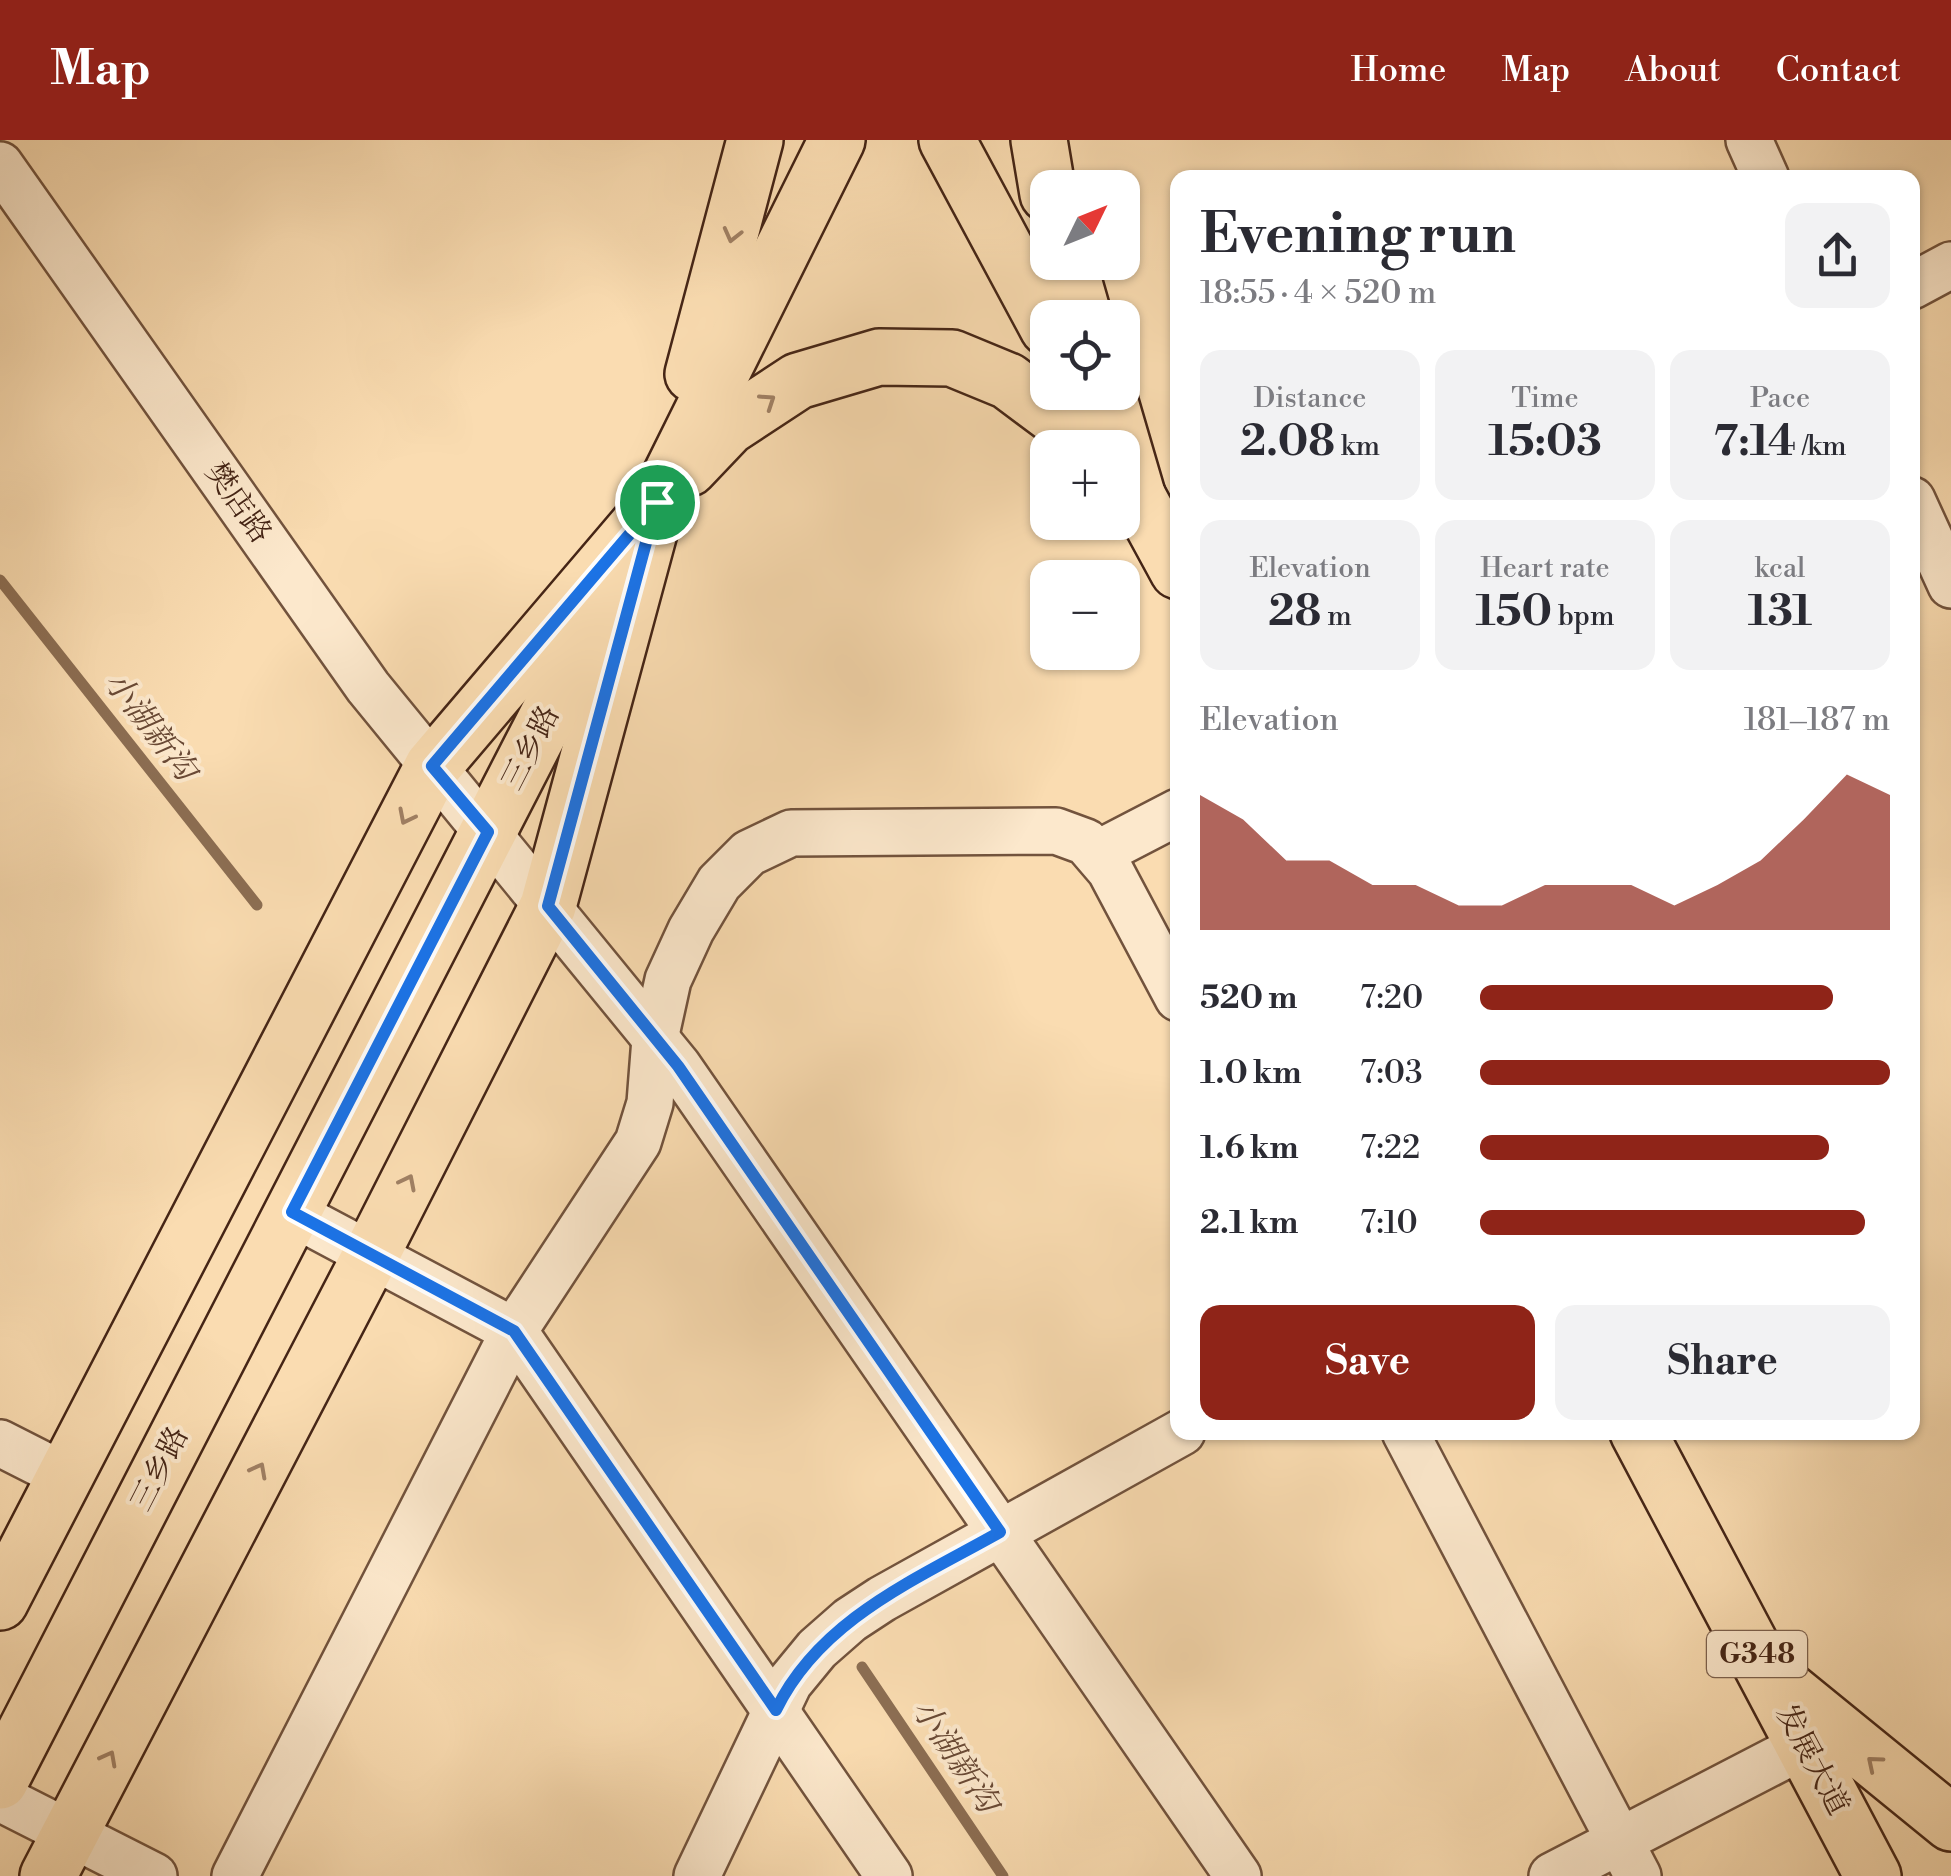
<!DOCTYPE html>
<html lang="en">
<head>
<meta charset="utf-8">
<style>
	body { margin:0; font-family:"Libre Bodoni","Noto Serif SC",serif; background:#f2f2f3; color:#2b2b33; height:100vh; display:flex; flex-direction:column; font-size:38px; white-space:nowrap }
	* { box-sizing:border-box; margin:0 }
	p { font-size:32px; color:#7c7c81 }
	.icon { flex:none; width:55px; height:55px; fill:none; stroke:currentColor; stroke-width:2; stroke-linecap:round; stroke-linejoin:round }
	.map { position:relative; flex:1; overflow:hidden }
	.sheet { position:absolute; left:1170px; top:30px; width:750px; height:1270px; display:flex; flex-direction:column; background:#fff; border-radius:20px; box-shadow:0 2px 8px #0004 }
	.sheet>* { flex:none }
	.needle { width:65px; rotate:47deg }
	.buttons { position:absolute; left:1030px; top:30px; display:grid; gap:20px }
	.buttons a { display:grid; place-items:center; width:110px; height:110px; border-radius:20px; background:#fff; box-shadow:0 2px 8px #0004; font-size:50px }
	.pin { position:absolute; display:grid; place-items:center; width:85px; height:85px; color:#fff; margin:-42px; border:5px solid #fff; border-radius:50%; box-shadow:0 2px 10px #0007 }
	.round { display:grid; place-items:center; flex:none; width:105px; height:105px; border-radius:20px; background:#f2f2f3 }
	.summary { display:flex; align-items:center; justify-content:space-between; height:170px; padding:0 30px }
	h1 { font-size:55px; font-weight:700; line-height:75px }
	.stats { display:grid; grid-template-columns:repeat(3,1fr); gap:15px; height:170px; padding:10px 30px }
	.stats div { display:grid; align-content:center; border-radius:20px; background:#f2f2f3; text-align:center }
	.stats b { font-size:42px; font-weight:700 }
	.stats small { font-size:28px; font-weight:400 }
	.stats p { font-size:28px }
	.chart { height:280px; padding:20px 30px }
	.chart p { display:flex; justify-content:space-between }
	.chart svg { width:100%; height:180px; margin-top:10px; fill:#8f2418; opacity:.7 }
	.primary-button { display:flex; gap:20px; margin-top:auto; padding:20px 30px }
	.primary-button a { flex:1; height:115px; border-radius:20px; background:#8f2418; color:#fff; font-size:40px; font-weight:700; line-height:115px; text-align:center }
	.primary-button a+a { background:#f2f2f3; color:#2b2b33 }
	ul { padding:0 30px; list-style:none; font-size:32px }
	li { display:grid; grid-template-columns:160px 120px 1fr; align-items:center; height:75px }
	li i { height:25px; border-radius:12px; background:#8f2418 }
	header { display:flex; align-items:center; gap:60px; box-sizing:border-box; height:140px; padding:0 50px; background:#8f2418; color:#fff }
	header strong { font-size:48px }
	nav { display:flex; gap:55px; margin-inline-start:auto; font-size:35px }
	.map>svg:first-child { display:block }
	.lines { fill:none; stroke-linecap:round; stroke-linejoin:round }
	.stream { stroke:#8c6e53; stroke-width:11 }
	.minor-casing { stroke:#72533d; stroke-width:50 }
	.major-casing { stroke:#452516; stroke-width:60 }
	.highway-casing { stroke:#452516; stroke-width:60 }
	.minor { stroke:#fce8cc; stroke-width:45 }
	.major { stroke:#fadcb1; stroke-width:55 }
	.highway { stroke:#fadcb1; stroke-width:55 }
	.oneway { stroke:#a08064 }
	.route-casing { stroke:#fff; stroke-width:20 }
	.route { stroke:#1a73e8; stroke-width:12 }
	.labels { text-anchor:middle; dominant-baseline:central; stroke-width:8; stroke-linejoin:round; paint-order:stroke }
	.shield { fill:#fce8cc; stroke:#7c604d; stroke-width:2.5 }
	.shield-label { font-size:28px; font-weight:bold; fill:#452516 }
	.street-label { font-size:30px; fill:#452516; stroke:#fce8cc }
	.water-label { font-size:32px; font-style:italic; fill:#694935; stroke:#fce8cc }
</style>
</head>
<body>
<header>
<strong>Map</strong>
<nav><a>Home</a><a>Map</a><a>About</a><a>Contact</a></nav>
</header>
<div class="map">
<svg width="1951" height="1736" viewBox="0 0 1951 1736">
	<rect width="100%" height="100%" fill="#fadcb1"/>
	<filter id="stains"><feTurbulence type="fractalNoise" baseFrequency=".002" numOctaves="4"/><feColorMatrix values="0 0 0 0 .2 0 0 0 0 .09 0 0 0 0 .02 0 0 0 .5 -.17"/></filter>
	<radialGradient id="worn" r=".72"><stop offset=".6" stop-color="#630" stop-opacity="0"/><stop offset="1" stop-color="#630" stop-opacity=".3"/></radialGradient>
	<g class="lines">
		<g class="stream">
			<polyline points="0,440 257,765"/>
			<polyline points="862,1527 1003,1736"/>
		</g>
		<defs>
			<g id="minor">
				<polyline points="1749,0 1766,38"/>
				<polyline points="0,25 368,547 678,926 1238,1736"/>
				<polyline points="1912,146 1951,125"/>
				<polyline points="1912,360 1951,445"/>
				<polyline points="1097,714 1178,672"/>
				<polyline points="292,1073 514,1191 889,1736"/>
				<polyline points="1405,1292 1638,1736"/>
				<polyline points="0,1303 65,1336"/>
				<polyline points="0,1658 154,1736"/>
				<polyline points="235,1736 514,1191 638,1002 650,963 655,899 668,840 691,790 719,743 749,713 791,693 1056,691 1086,702 1110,730 1178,858"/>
				<polyline points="697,1736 789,1543 817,1509 850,1480 882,1459 1182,1292"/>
				<polyline points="1552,1736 1805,1605"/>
			</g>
			<g id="major">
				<polyline points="693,234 755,0"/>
				<polyline points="689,328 728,287 798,241 879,217 952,218 1008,241 1075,291 1090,308"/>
				<polyline points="0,1462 433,626 657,363 548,766 371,1115 48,1736"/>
				<polyline points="1767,1533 1951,1683"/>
				<polyline points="0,1641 657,363 837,0"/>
			</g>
			<g id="highway">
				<polyline points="947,0 1048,188"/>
				<polyline points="1039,0 1048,54"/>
				<polyline points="1068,122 1084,178"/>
				<polyline points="1107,252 1138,358"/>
				<polyline points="1122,328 1178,431"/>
				<polyline points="1638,1292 1873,1736"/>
			</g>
		</defs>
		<use href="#minor" class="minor-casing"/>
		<use href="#major" class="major-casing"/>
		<use href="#highway" class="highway-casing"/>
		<use href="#minor" class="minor"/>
		<use href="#major" class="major"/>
		<use href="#highway" class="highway"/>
	</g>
	<defs><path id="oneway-chevron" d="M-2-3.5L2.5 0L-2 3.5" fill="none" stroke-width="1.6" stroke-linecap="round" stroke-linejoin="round" transform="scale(2.5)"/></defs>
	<g class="oneway">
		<use href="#oneway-chevron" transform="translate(732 95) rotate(104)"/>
		<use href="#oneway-chevron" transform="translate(768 261) rotate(-34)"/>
		<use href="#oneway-chevron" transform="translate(406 677) rotate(117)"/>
		<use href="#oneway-chevron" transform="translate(408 1042) rotate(-63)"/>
		<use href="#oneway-chevron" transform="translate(259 1330) rotate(-62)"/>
		<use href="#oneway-chevron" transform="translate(109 1618) rotate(-62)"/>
		<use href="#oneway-chevron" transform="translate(1874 1623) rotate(-140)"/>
	</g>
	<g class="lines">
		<defs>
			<path id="route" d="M657 362 548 766 678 926 1000 1392C917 1439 820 1479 776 1570L514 1191 292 1072 488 692 432 626Z"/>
		</defs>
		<use href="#route" class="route-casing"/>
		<use href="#route" class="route"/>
	</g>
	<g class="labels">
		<rect class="shield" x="1707" y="1491" width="100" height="46" rx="8"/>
		<g class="shield-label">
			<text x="1757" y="1514">G348</text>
		</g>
		<g class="street-label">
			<text transform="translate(238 363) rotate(55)">樊店路</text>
			<text transform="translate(531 608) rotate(-63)">三乡路</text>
			<text transform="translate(160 1329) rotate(-63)">三乡路</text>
			<text transform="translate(1812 1620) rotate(62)">发展大道</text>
		</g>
		<g class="water-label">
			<text transform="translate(150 586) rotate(52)">小湖新沟</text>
			<text transform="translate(955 1616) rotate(56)">小湖新沟</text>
		</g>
	</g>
	<rect width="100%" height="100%" filter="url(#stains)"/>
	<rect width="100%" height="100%" fill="url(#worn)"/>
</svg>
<div class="buttons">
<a><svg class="needle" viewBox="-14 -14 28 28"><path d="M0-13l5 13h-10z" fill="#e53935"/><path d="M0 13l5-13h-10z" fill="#7c7c81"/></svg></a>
<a><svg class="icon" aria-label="locate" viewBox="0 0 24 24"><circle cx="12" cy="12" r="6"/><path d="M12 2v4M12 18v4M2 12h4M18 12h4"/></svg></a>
<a>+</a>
<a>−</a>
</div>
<div class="pin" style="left:657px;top:362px;background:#1e9e55"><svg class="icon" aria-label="arrive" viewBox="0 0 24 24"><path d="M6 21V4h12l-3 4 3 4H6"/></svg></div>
<section class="sheet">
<div class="summary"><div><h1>Evening run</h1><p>18:55 · 4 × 520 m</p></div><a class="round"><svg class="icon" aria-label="share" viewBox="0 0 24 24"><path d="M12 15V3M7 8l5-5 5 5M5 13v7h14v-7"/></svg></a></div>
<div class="stats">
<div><p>Distance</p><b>2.08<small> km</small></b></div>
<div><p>Time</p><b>15:03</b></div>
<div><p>Pace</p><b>7:14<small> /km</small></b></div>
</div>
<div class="stats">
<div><p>Elevation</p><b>28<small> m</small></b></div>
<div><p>Heart rate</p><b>150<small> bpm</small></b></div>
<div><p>kcal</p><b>131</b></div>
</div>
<div class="chart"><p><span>Elevation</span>181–187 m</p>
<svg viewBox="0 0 160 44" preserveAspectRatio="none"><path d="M0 44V11L10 17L20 27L30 27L40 33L50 33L60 38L70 38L80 33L90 33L100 33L110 38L120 33L130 27L140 17L150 6L160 11V44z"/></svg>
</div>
<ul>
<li><b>520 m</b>7:20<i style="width:86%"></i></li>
<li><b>1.0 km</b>7:03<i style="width:100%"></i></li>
<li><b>1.6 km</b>7:22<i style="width:85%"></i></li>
<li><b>2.1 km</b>7:10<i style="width:94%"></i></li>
</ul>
<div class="primary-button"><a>Save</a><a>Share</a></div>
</section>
</div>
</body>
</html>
